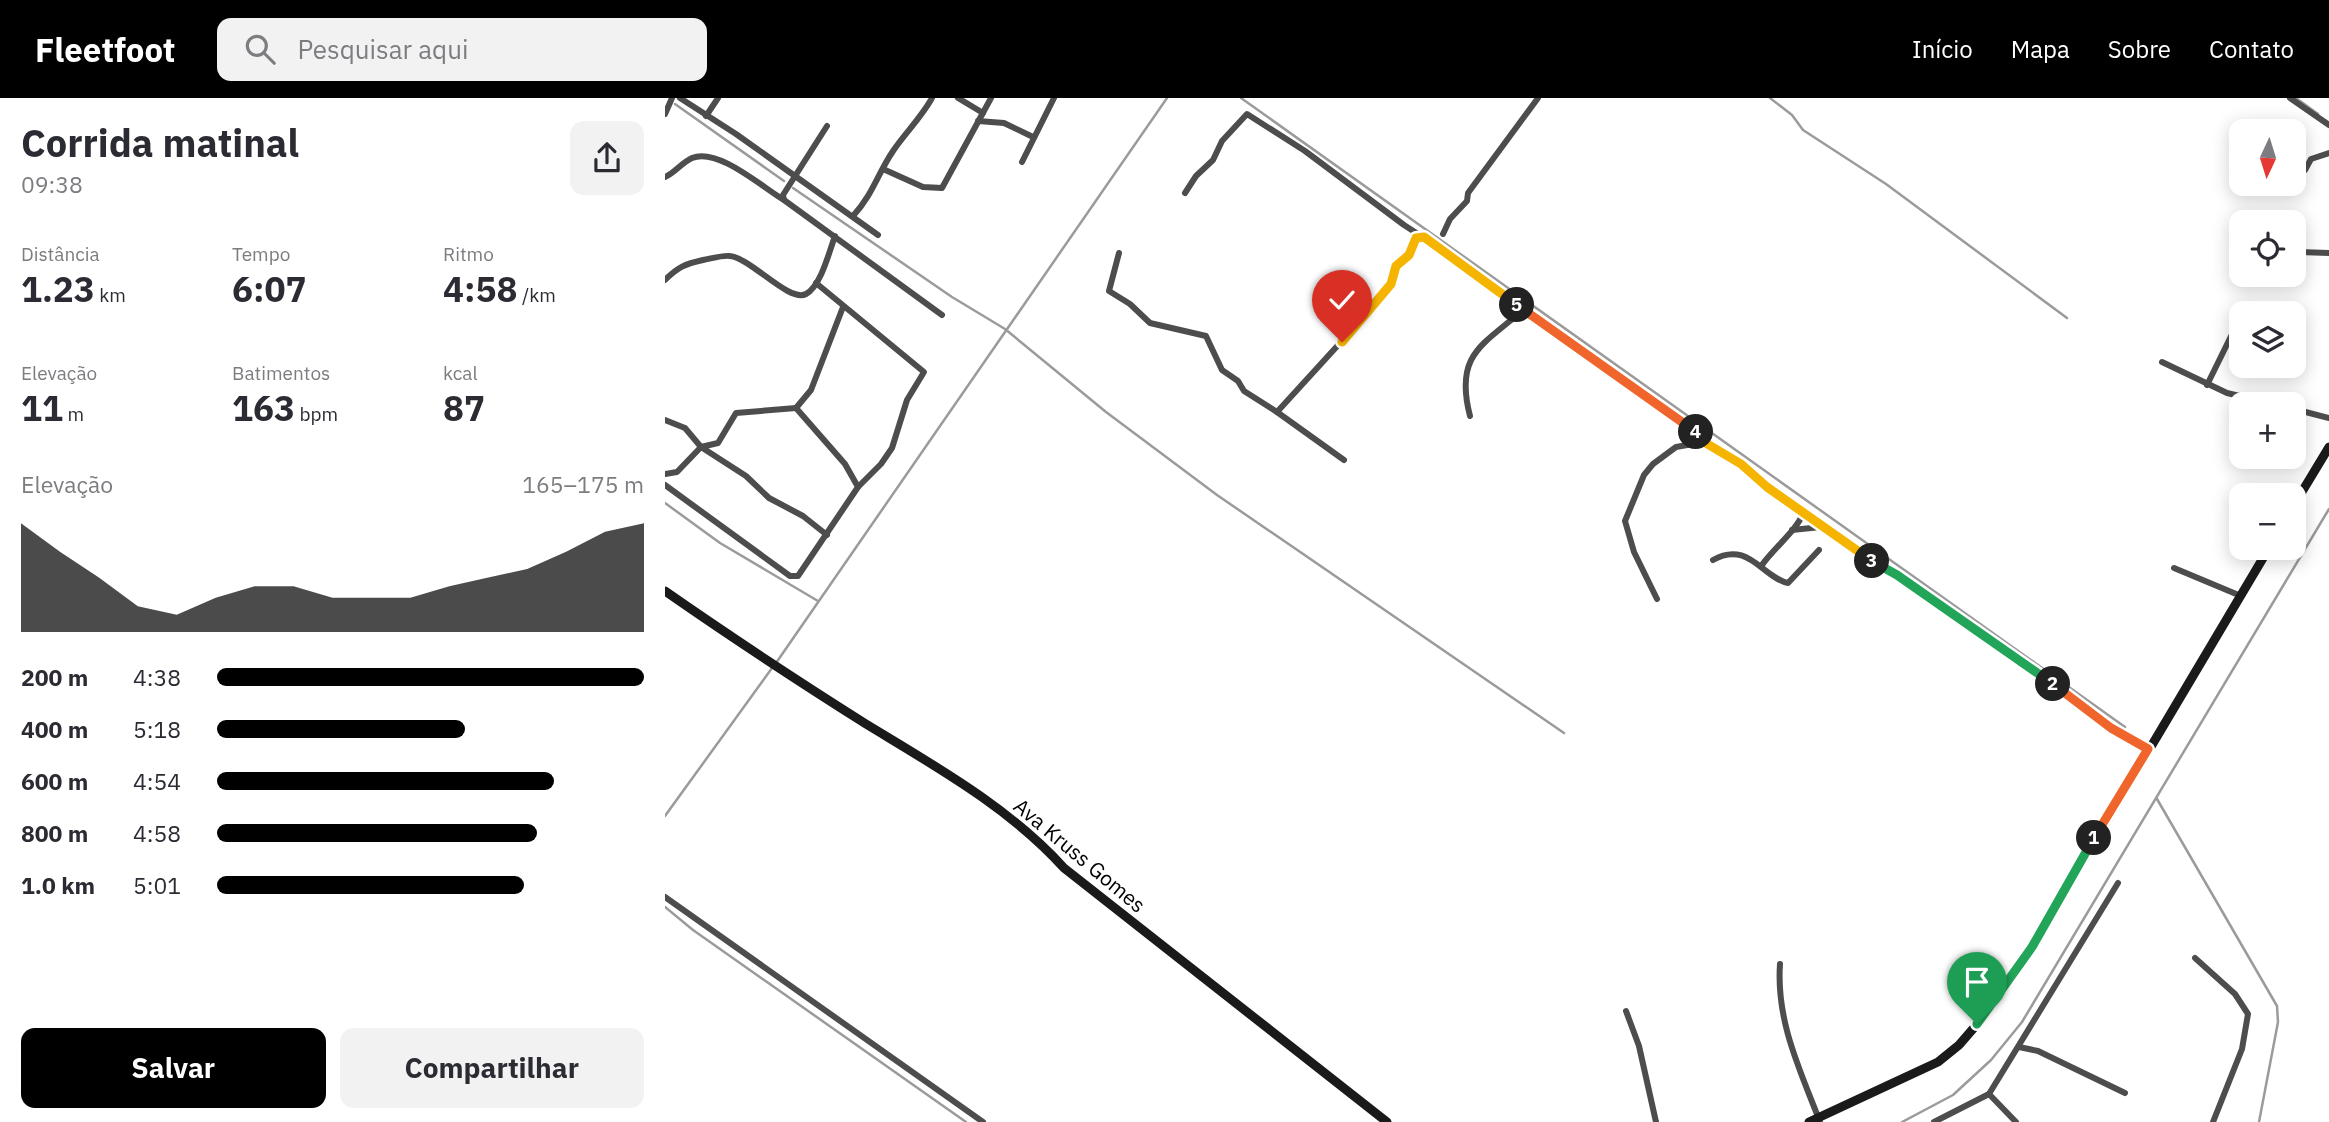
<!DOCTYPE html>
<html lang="pt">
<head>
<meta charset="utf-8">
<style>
	body { margin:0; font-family:"IBM Plex Sans",sans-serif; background:#f2f2f3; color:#2b2b33; height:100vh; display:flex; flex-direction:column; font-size:26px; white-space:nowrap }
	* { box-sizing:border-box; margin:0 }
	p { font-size:23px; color:#7c7c81 }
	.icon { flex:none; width:38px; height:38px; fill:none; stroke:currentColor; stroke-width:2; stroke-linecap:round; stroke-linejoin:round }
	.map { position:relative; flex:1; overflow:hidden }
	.drawer { display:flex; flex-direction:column; background:#fff; width:665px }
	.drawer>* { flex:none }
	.needle { width:46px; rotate:184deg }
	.tools { position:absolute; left:1564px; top:21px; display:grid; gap:14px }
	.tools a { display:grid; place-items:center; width:77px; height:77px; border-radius:14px; background:#fff; box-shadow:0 4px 18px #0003; font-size:35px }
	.pin { position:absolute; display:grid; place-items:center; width:60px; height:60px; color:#fff; margin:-72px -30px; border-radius:50% 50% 50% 0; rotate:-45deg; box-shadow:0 0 7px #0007 }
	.pin .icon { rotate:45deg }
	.km { position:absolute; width:35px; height:35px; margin:-18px; border-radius:50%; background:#222; color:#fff; font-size:19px; line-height:35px; text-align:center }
	.round { display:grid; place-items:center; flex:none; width:74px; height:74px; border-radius:14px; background:#f2f2f3 }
	.overview { display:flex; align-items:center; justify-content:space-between; height:119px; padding:0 21px }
	h1 { font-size:38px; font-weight:700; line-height:52px }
	.figures { display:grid; grid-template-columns:repeat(3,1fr); gap:10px; height:119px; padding:7px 21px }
	.figures div { display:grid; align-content:center }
	.figures b { font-size:35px; font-weight:700 }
	.figures small { font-size:19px; font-weight:400 }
	.figures p { font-size:19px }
	.chart { height:196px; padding:14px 21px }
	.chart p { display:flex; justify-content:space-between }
	.chart svg { width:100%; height:126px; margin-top:7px; fill:#000; opacity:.7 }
	.cta { display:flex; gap:14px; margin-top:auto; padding:14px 21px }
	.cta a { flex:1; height:80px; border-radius:14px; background:#000; color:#fff; font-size:28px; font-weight:700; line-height:80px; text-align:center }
	.cta a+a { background:#f2f2f3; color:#2b2b33 }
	ul { padding:0 21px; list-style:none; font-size:23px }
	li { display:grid; grid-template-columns:112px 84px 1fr; align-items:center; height:52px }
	li i { height:18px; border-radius:9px; background:#000 }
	header { display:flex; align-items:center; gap:42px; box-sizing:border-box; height:98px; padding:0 35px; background:#000; color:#fff }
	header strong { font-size:33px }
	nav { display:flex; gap:38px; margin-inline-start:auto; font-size:24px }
	.search { width:490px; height:63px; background:#f2f2f3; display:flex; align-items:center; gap:18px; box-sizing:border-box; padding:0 24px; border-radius:14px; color:#7c7c81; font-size:26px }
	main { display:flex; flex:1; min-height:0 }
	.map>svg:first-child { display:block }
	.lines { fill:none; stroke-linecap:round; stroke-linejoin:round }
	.stream { stroke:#9b9b9b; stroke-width:2.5 }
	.street { stroke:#4d4d4d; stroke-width:6 }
	.secondary { stroke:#1a1a1a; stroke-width:9 }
	.split-1-casing { stroke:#fff; stroke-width:14 }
	.split-2-casing { stroke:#fff; stroke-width:14 }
	.split-3-casing { stroke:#fff; stroke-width:14 }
	.split-4-casing { stroke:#fff; stroke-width:14 }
	.split-5-casing { stroke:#fff; stroke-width:14 }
	.split-6-casing { stroke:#fff; stroke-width:14 }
	.split-1 { stroke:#22a559; stroke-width:9 }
	.split-2 { stroke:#f0652b; stroke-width:9 }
	.split-3 { stroke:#22a559; stroke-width:9 }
	.split-4 { stroke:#f5b400; stroke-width:9 }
	.split-5 { stroke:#f0652b; stroke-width:9 }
	.split-6 { stroke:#f5b400; stroke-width:9 }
	.labels { text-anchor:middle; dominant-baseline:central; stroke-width:5; stroke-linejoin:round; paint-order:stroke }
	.street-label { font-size:21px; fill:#000; stroke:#fff }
</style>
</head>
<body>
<header>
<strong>Fleetfoot</strong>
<div class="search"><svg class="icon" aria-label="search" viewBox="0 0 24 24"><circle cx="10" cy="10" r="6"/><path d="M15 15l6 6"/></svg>Pesquisar aqui</div>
<nav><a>Início</a><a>Mapa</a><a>Sobre</a><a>Contato</a></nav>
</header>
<main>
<section class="drawer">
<div class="overview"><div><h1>Corrida matinal</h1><p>09:38</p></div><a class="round"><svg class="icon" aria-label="share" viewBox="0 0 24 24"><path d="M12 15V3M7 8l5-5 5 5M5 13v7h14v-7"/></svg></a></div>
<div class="figures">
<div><p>Distância</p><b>1.23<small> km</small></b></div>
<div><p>Tempo</p><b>6:07</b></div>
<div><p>Ritmo</p><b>4:58<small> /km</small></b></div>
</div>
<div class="figures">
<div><p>Elevação</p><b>11<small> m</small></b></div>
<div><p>Batimentos</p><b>163<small> bpm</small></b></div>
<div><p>kcal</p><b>87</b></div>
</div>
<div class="chart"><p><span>Elevação</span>165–175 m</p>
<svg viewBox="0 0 160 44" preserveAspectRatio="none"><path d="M0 44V6L10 16L20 25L30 35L40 38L50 32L60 28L70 28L80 32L90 32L100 32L110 28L120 25L130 22L140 16L150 9L160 6V44z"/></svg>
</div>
<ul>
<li><b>200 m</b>4:38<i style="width:100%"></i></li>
<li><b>400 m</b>5:18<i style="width:58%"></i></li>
<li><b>600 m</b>4:54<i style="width:79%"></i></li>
<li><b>800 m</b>4:58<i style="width:75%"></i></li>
<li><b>1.0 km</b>5:01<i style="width:72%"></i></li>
</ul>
<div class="cta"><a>Salvar</a><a>Compartilhar</a></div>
</section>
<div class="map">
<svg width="1664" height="1024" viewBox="0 0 1664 1024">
	<rect width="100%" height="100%" fill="#fff"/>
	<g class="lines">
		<g class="stream">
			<polyline points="576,0 1460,629"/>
			<polyline points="1105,0 1127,17 1138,32 1221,86 1402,220"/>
			<polyline points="1631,0 1653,16"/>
			<polyline points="10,6 119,83"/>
			<polyline points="128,90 287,199 340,231 441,314 552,397 899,635"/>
			<polyline points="0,405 55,445 153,503"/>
			<polyline points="111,565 502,0"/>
			<polyline points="1492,701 1612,908 1613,924 1594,1024"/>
			<polyline points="0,718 107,570"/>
			<polyline points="0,809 28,832 301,1024"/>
			<polyline points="1237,1024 1288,997 1326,962 1357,924 1664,411"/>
		</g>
		<g class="street">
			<polyline points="15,0 71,36 213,137"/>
			<polyline points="293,0 318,15"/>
			<polyline points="1625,0 1664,27"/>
			<polyline points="0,16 7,0"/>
			<polyline points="41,18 53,0"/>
			<polyline points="313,23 339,25 368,39"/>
			<polyline points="162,28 118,97 119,102 277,217"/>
			<polyline points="357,64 389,0"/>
			<polyline points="1629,70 1640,72 1646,61 1664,55"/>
			<polyline points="218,71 258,89 277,90 326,0"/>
			<path d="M0 79C10 75 16 65 27 60 53 49 98 90 119 102"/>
			<polyline points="520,95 531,78 548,62 557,43 582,16 640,53 739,127 807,171 863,216 1020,324 1039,344 1076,366 1102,389 1156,429 1232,477 1401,594 1446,630 1483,651"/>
			<path d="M188 118C208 96 212 77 228 53 240 35 256 20 267 0"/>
			<polyline points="778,136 785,121 802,103 803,95 873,0"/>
			<polyline points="1634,154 1664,155"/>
			<polyline points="454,155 444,193 465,206 485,225 541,238 557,272 573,283 579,293 612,314"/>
			<path d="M0 182C13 169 20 166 38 162 45 161 57 157 65 158 86 160 124 205 141 196 156 188 164 154 170 138"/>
			<polyline points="151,185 259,274 242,302 227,350 216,366 193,389"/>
			<polyline points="1497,264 1562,295 1608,306"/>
			<polyline points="1542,287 1575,220"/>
			<polyline points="1629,311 1664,320"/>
			<path d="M805 318C789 256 818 247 858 212"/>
			<polyline points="0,322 20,330 36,349 81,378 104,400 138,418 162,437"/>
			<polyline points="679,362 612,314 717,199 728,181 733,164 744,157 751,140 759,139"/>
			<polyline points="0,376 12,374 36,349 53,345 71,315 131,310"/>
			<polyline points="0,387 125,478 133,478 193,389 180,366 131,310 146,292 178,209"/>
			<polyline points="1127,432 1156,429"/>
			<path d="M1048 462C1083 442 1097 479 1123 485L1154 452"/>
			<path d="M1097 467C1108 451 1133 431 1138 415"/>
			<polyline points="1509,470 1576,498"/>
			<polyline points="992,501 969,454 960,423 979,377 988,366 1011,349 1039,344"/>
			<polyline points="0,799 318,1024"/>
			<polyline points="1530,860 1570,896 1583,916 1577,951 1548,1024"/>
			<path d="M1115 866C1111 923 1135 972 1155 1024"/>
			<polyline points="961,913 974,948 991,1024"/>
			<polyline points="1354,949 1373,953 1460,995"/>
			<polyline points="1324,996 1351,1024"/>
			<polyline points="1269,1024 1324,996 1453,785"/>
		</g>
		<g class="secondary">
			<polyline points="1629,407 1664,349"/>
			<path d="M0 493C66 539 133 583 201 626 270 668 345 710 399 770L722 1024"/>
			<polyline points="1144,1024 1273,964 1294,947 1320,917 1367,849 1604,450"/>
		</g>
	</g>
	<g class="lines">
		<defs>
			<polyline id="split-1" points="1312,926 1367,849 1429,740"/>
			<polyline id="split-2" points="1388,586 1446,630 1483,651 1429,740"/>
			<polyline id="split-3" points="1207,463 1232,477 1388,586"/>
			<polyline id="split-4" points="1031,334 1039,344 1076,366 1102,389 1207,463"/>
			<polyline id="split-5" points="852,207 1031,334"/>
			<polyline id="split-6" points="677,244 726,186 731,168 744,157 751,140 759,139 852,207"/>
		</defs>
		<use href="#split-1" class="split-1-casing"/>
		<use href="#split-2" class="split-2-casing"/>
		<use href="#split-3" class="split-3-casing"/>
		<use href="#split-4" class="split-4-casing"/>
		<use href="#split-5" class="split-5-casing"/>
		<use href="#split-6" class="split-6-casing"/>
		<use href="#split-1" class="split-1"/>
		<use href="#split-2" class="split-2"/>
		<use href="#split-3" class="split-3"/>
		<use href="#split-4" class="split-4"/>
		<use href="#split-5" class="split-5"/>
		<use href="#split-6" class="split-6"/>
	</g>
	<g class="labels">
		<g class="street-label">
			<text transform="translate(415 757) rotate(40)">Ava Kruss Gomes</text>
		</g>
	</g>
</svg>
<div class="tools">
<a><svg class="needle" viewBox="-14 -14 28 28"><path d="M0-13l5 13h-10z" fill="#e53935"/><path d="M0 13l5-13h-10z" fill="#7c7c81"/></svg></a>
<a><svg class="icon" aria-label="locate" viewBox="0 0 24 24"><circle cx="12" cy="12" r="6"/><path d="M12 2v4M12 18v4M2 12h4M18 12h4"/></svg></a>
<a><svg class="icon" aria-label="layers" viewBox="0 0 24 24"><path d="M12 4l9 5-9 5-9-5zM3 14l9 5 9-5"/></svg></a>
<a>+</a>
<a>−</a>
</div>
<div class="pin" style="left:1312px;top:926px;background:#1e9e55"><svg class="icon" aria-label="arrive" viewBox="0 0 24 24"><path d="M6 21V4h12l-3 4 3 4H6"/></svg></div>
<div class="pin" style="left:677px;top:244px;background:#d93025"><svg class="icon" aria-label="check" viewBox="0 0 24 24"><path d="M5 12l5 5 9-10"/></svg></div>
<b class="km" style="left:1429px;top:740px">1</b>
<b class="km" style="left:1388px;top:586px">2</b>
<b class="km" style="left:1207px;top:463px">3</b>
<b class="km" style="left:1031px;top:334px">4</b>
<b class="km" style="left:852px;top:207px">5</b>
</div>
</main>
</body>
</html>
